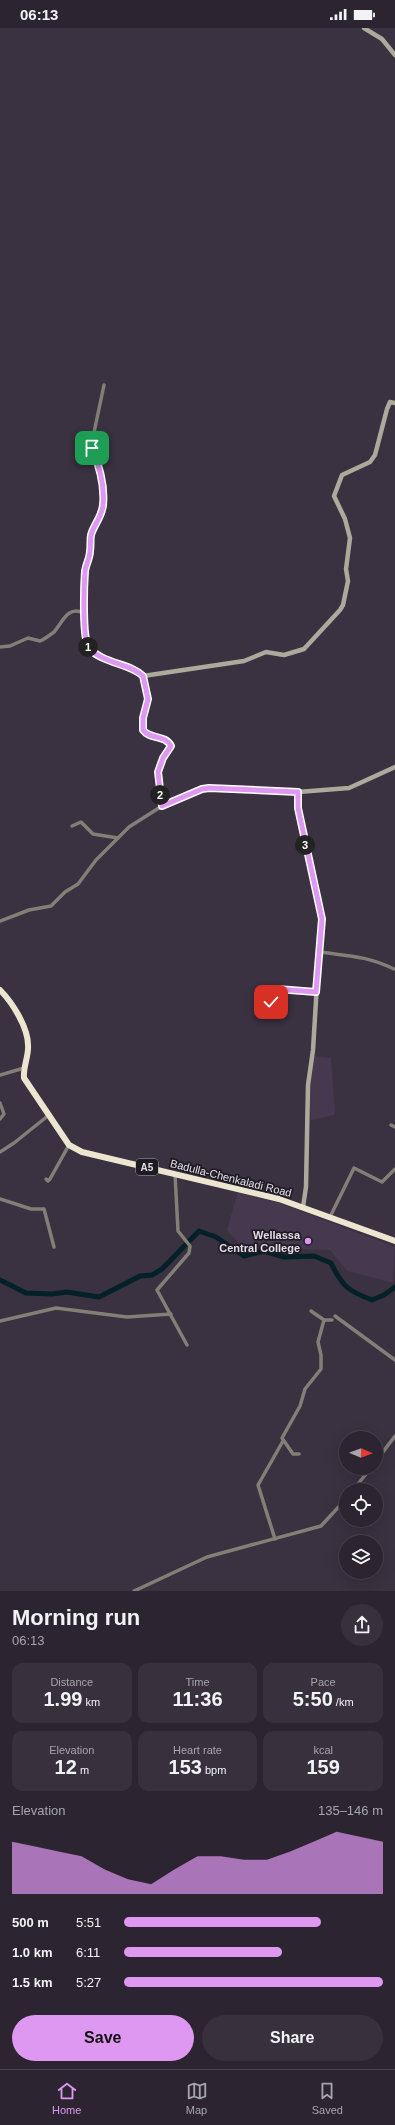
<!DOCTYPE html>
<html lang="en">
<head>
<meta charset="utf-8">
<style>
	body { margin:0; font-family:Helvetica,sans-serif; background:#38313d; color:#f1f3f6; height:100vh; display:flex; flex-direction:column; font-size:15px; white-space:nowrap }
	* { box-sizing:border-box; margin:0 }
	p { font-size:13px; color:#a6a5ab }
	.icon { flex:none; width:22px; height:22px; fill:none; stroke:currentColor; stroke-width:2; stroke-linecap:round; stroke-linejoin:round }
	.map { position:relative; height:1563px; overflow:hidden }
	.details { display:flex; flex-direction:column; background:#2c2531; flex:1 }
	.details>* { flex:none }
	.needle { width:26px; rotate:91deg }
	.controls { position:absolute; left:339px; top:1403px; display:grid; gap:8px }
	.controls a { display:grid; place-items:center; width:44px; height:44px; border-radius:50%; background:#2c2531; box-shadow:0 4px 16px #0002,0 0 0 1px #48424d; font-size:20px }
	.pin { position:absolute; display:grid; place-items:center; width:34px; height:34px; color:#fff; margin:-17px; border-radius:8px; box-shadow:0 2px 6px #0006 }
	.km { position:absolute; width:20px; height:20px; margin:-10px; border-radius:50%; background:#222; color:#fff; font-size:11px; line-height:20px; text-align:center }
	.round { display:grid; place-items:center; flex:none; width:42px; height:42px; border-radius:21px; background:#38313d }
	.head { display:flex; align-items:center; justify-content:space-between; height:68px; padding:0 12px }
	h1 { font-size:22px; font-weight:700; line-height:30px }
	.figures { display:grid; grid-template-columns:repeat(3,1fr); gap:6px; height:68px; padding:4px 12px }
	.figures div { display:grid; align-content:center; border-radius:10px; background:#38313d; text-align:center }
	.figures b { font-size:20px; font-weight:700 }
	.figures small { font-size:11px; font-weight:400 }
	.figures p { font-size:11px }
	.chart { height:112px; padding:8px 12px }
	.chart p { display:flex; justify-content:space-between }
	.chart svg { width:100%; height:72px; margin-top:4px; fill:#df98f1; opacity:.7 }
	.cta { display:flex; gap:8px; margin-top:auto; padding:8px 12px }
	.cta a { flex:1; height:46px; border-radius:24px; background:#df98f1; color:#111; font-size:16px; font-weight:700; line-height:46px; text-align:center }
	.cta a+a { background:#38313d; color:#f1f3f6 }
	ul { padding:0 12px; list-style:none; font-size:13px }
	li { display:grid; grid-template-columns:64px 48px 1fr; align-items:center; height:30px }
	li i { height:10px; border-radius:5px; background:#df98f1 }
	.status { display:flex; justify-content:space-between; align-items:center; height:28px; padding:0 20px; background:#2c2531; direction:ltr }
	.status svg { height:11px; fill:currentColor }
	.dock { display:flex; justify-content:space-around; align-items:center; height:56px; border-top:1px solid #48424d; background:#2c2531; font-size:11px; color:#a6a5ab }
	.dock a { display:grid; justify-items:center; gap:2px }
	.dock .on { color:#df98f1 }
	.map>svg:first-child { display:block }
	.built { fill:#46394f }
	.lines { fill:none; stroke-linecap:round; stroke-linejoin:round }
	.river { stroke:#042129; stroke-width:5 }
	.street { stroke:#827f76; stroke-width:3.5 }
	.secondary { stroke:#ada99b; stroke-width:4.5 }
	.highway { stroke:#ece6d0; stroke-width:6 }
	.route-casing { stroke:#fff; stroke-width:8 }
	.route { stroke:#df98f1; stroke-width:5 }
	.poi-dot { fill:#df98f1; stroke:#1f1b22; stroke-width:1.5 }
	.labels { text-anchor:middle; dominant-baseline:central; stroke-width:3.5; stroke-linejoin:round; paint-order:stroke }
	.shield { fill:#1f1b22; stroke:#a8a3ad; stroke-width:1 }
	.shield-label { font-size:10px; font-weight:bold; fill:#e3dde8 }
	.street-label { font-size:11px; fill:#e3dde8; stroke:#1f1b22 }
	.poi-label { font-size:11px; font-weight:bold; fill:#e3dde8; stroke:#1f1b22; text-anchor:end }
</style>
</head>
<body>
<div class="status"><b>06:13</b><svg viewBox="0 0 49 12"><path d="M0 12V9h3v3zM5 12V6h3v6zM10 12V3h3v9zM15 12V0h3v12zM26 1h20v11H26zM47 4h2v5h-2z"/></svg></div>
<div class="map">
<svg width="395" height="1563" viewBox="0 0 395 1563">
	<rect width="100%" height="100%" fill="#3a3141"/>
	<g class="built">
		<polygon points="314,1028 331,1030 335,1087 311,1092 309,1065"/>
		<polygon points="238,1163 279,1175 395,1219 393,1255 347,1243 330,1222 243,1220 227,1202"/>
	</g>
	<g class="lines">
		<path class="river" d="M0 1252 26 1265 52 1266 67 1264 99 1269 140 1248 152 1247 162 1241 199 1203 216 1209 244 1228 264 1223 284 1229 314 1228 331 1235C342 1258 348 1263 372 1272L384 1267 395 1259"/>
		<g class="street">
			<polyline points="82,585 85,542 90,525 91,507 103,479 103,456 92,414 104,357"/>
			<path d="M0 619 10 618 28 610 40 613C45 611 50 607 54 604 62 595 68 577 83 585 88 595 82 607 87 616 96 638 128 633 143 648L148 671 143 690V702C150 712 165 706 171 718L163 730 157 744 162 778"/>
			<polyline points="72,798 81,794 93,806 118,810"/>
			<polyline points="0,893 29,882 51,878 65,864 78,856 96,832 129,799 162,778 188,766 202,761 227,760 258,763 298,764"/>
			<path d="M320 924C349 928 367 928 394 941"/>
			<polyline points="265,985 277,961 316,964"/>
			<polyline points="0,1047 24,1040"/>
			<polyline points="0,1075 4,1086 0,1091"/>
			<polyline points="391,1097 395,1099"/>
			<polyline points="0,1124 14,1115 49,1087"/>
			<polyline points="175,1146 178,1203 190,1218 189,1225 157,1262 187,1317"/>
			<polyline points="46,1151 48,1153 50,1151 69,1117"/>
			<polyline points="0,1171 31,1181 44,1181 54,1219"/>
			<polyline points="330,1189 354,1140 382,1154 395,1141"/>
			<polyline points="311,1283 324,1292"/>
			<polyline points="335,1288 395,1332"/>
			<polyline points="0,1293 56,1280 127,1289 171,1286"/>
			<polyline points="299,1426 293,1426 282,1410 300,1378 305,1361 321,1341 321,1327 318,1314 324,1292 332,1292"/>
			<polyline points="376,1433 395,1408"/>
			<polyline points="353,1462 371,1440"/>
			<polyline points="275,1511 258,1457 283,1413"/>
			<polyline points="134,1563 207,1529 321,1498 346,1471"/>
		</g>
		<g class="secondary">
			<polyline points="364,0 382,11 395,27"/>
			<polyline points="143,648 244,633 266,624 284,627 304,621 340,582 343,577 348,553 346,541 350,510 345,491 334,468 342,447 370,434 375,427 387,381 390,374 395,375"/>
			<polyline points="303,1179 306,1159 308,1057 313,1022 321,891 298,780 298,764 349,760 395,739"/>
		</g>
		<path class="highway" d="M0 962C12 974 28 999 28 1017 29 1028 23 1038 24 1050L69 1117 82 1124 279 1171 395 1213"/>
	</g>
	<g class="lines">
		<defs>
			<path id="route" d="M92 420C99 437 105 458 103 477 102 489 94 496 91 507 90 512 91 518 90 523 90 530 86 536 85 543 84 557 82 611 89 620 103 636 130 635 143 648L148 671 143 690V702C150 712 165 706 171 718L163 730 158 744 162 778 202 761 209 760 298 764V780L322 891 316 964 277 961 271 974"/>
		</defs>
		<use href="#route" class="route-casing"/>
		<use href="#route" class="route"/>
	</g>
	<circle class="poi-dot" cx="308" cy="1213" r="4"/>
	<g class="labels">
		<rect class="shield" x="136" y="1131" width="22" height="16" rx="3"/>
		<g class="shield-label">
			<text x="147" y="1139">A5</text>
		</g>
		<g class="street-label">
			<text transform="translate(231 1150) rotate(14)">Badulla-Chenkaladi Road</text>
		</g>
		<g class="poi-label">
			<text x="300" y="1207">Wellassa<tspan x="300" dy="13">Central College</tspan></text>
		</g>
	</g>
</svg>
<div class="controls">
<a><svg class="needle" viewBox="-14 -14 28 28"><path d="M0-13l5 13h-10z" fill="#e53935"/><path d="M0 13l5-13h-10z" fill="#a6a5ab"/></svg></a>
<a><svg class="icon" aria-label="locate" viewBox="0 0 24 24"><circle cx="12" cy="12" r="6"/><path d="M12 2v4M12 18v4M2 12h4M18 12h4"/></svg></a>
<a><svg class="icon" aria-label="layers" viewBox="0 0 24 24"><path d="M12 4l9 5-9 5-9-5zM3 14l9 5 9-5"/></svg></a>
</div>
<div class="pin" style="left:92px;top:420px;background:#1e9e55"><svg class="icon" aria-label="arrive" viewBox="0 0 24 24"><path d="M6 21V4h12l-3 4 3 4H6"/></svg></div>
<div class="pin" style="left:271px;top:974px;background:#d93025"><svg class="icon" aria-label="check" viewBox="0 0 24 24"><path d="M5 12l5 5 9-10"/></svg></div>
<b class="km" style="left:88px;top:619px">1</b>
<b class="km" style="left:160px;top:767px">2</b>
<b class="km" style="left:305px;top:817px">3</b>
</div>
<section class="details">
<div class="head"><div><h1>Morning run</h1><p>06:13</p></div><a class="round"><svg class="icon" aria-label="share" viewBox="0 0 24 24"><path d="M12 15V3M7 8l5-5 5 5M5 13v7h14v-7"/></svg></a></div>
<div class="figures">
<div><p>Distance</p><b>1.99<small> km</small></b></div>
<div><p>Time</p><b>11:36</b></div>
<div><p>Pace</p><b>5:50<small> /km</small></b></div>
</div>
<div class="figures">
<div><p>Elevation</p><b>12<small> m</small></b></div>
<div><p>Heart rate</p><b>153<small> bpm</small></b></div>
<div><p>kcal</p><b>159</b></div>
</div>
<div class="chart"><p><span>Elevation</span>135–146 m</p>
<svg viewBox="0 0 160 44" preserveAspectRatio="none"><path d="M0 44V12L10 15L20 18L30 21L40 29L50 35L60 38L70 29L80 21L90 21L100 23L110 23L120 18L130 12L140 6L150 9L160 12V44z"/></svg>
</div>
<ul>
<li><b>500 m</b>5:51<i style="width:76%"></i></li>
<li><b>1.0 km</b>6:11<i style="width:61%"></i></li>
<li><b>1.5 km</b>5:27<i style="width:100%"></i></li>
</ul>
<div class="cta"><a>Save</a><a>Share</a></div>
</section>
<nav class="dock">
<a class="on"><svg class="icon" aria-label="home" viewBox="0 0 24 24"><path d="M3 11l9-7 9 7M6 9v11h12V9"/></svg>Home</a>
<a><svg class="icon" aria-label="map" viewBox="0 0 24 24"><path d="M3 6l6-2 6 2 6-2v14l-6 2-6-2-6 2zM9 4v14M15 6v14"/></svg>Map</a>
<a><svg class="icon" aria-label="saved" viewBox="0 0 24 24"><path d="M7 4h10v16l-5-4-5 4z"/></svg>Saved</a>
</nav>
</body>
</html>
